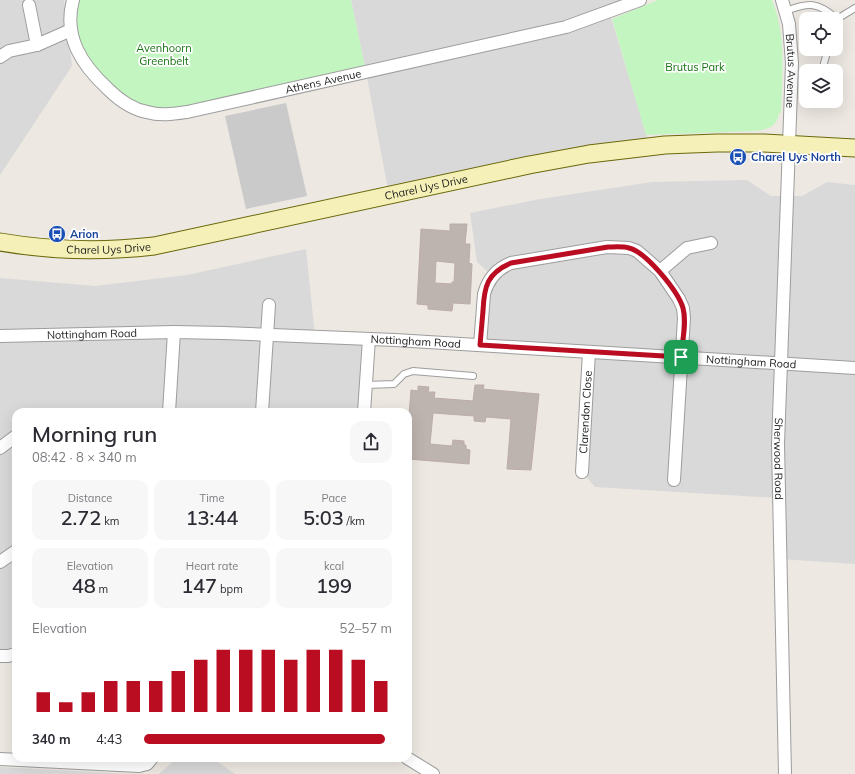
<!DOCTYPE html>
<html lang="en">
<head>
<meta charset="utf-8">
<style>
	body { margin:0; font-family:Mulish,sans-serif; background:#f7f7f7; color:#2b2b33; height:100vh; display:flex; flex-direction:column; font-size:15px; white-space:nowrap }
	* { box-sizing:border-box; margin:0 }
	p { font-size:13px; color:#7c7c81 }
	.icon { flex:none; width:22px; height:22px; fill:none; stroke:currentColor; stroke-width:2; stroke-linecap:round; stroke-linejoin:round }
	.map { position:relative; flex:1; overflow:hidden }
	.sheet { position:absolute; left:12px; top:408px; width:400px; height:354px; display:flex; flex-direction:column; background:#fff; border-radius:12px; box-shadow:0 4px 16px #0002 }
	.sheet>* { flex:none }
	.tools { position:absolute; left:799px; top:12px; display:grid; gap:8px }
	.tools a { display:grid; place-items:center; width:44px; height:44px; border-radius:8px; background:#fff; box-shadow:0 4px 16px #0002; font-size:20px }
	.pin { position:absolute; display:grid; place-items:center; width:34px; height:34px; color:#fff; margin:-17px; border-radius:8px; box-shadow:0 2px 6px #0006 }
	.round { display:grid; place-items:center; flex:none; width:42px; height:42px; border-radius:12px; background:#f7f7f7 }
	.headline { display:flex; align-items:center; justify-content:space-between; height:68px; padding:0 20px }
	h1 { font-size:22px; font-weight:600; line-height:30px }
	.figures { display:grid; grid-template-columns:repeat(3,1fr); gap:6px; height:68px; padding:4px 20px }
	.figures div { display:grid; align-content:center; border-radius:10px; background:#f7f7f7; text-align:center }
	.figures b { font-size:20px; font-weight:600 }
	.figures small { font-size:11px; font-weight:400 }
	.figures p { font-size:11px }
	.chart { height:112px; padding:8px 20px }
	.chart p { display:flex; justify-content:space-between }
	.chart svg { width:100%; height:72px; margin-top:4px; stroke:#bb0d22; stroke-width:6 }
	ul { padding:0 20px; list-style:none; font-size:13px }
	li { display:grid; grid-template-columns:64px 48px 1fr; align-items:center; height:30px }
	li i { height:10px; border-radius:5px; background:#bb0d22 }
	.map>svg:first-child { display:block }
	.residential { fill:#dad9d9 }
	.religious { fill:#cacaca }
	.park { fill:#c3f5c1 }
	.building { fill:#bdb3af; stroke:#bdada6; fill-rule:evenodd }
	.lines { fill:none; stroke-linecap:round; stroke-linejoin:round }
	.service-casing { stroke:#9d9d9d; stroke-width:8 }
	.minor-casing { stroke:#9d9d9d; stroke-width:14 }
	.secondary-casing { stroke:#6a690c; stroke-width:19 }
	.service { stroke:#fff; stroke-width:6 }
	.minor { stroke:#fff; stroke-width:12 }
	.secondary { stroke:#f5f0b8; stroke-width:17 }
	.route-casing { stroke:#fff; stroke-width:8 }
	.route { stroke:#bb0d22; stroke-width:5 }
	.labels { text-anchor:middle; dominant-baseline:central; stroke-width:3.5; stroke-linejoin:round; paint-order:stroke }
	.park-label { font-size:11px; fill:#167212; stroke:#fff }
	.street-label { font-size:11px; fill:#1c1c1c; stroke:#fff }
	.transit-label { font-size:11px; font-weight:bold; fill:#164399; stroke:#fff; text-anchor:start }
</style>
</head>
<body>
<div class="map">
<svg width="855" height="774" viewBox="0 0 855 774">
	<rect width="100%" height="100%" fill="#ede8e2"/>
	<g class="residential">
		<polygon points="0,0 64,0 72,66 0,175"/>
		<polygon points="351,0 638,0 609,11 650,146 389,195 366,72"/>
		<polygon points="747,180 771,196 802,196 827,182 855,185 855,564 779,559 778,498 595,487 582,472 589,351 480,345 491,275 477,262 470,213 540,199 652,182"/>
		<polygon points="306,249 315,336 369,338 364,412 16,412 16,653 0,655 0,278 95,286 187,275"/>
		<polygon points="177,758 209,758 215,760 235,774 159,774"/>
		<polygon points="0,767 129,774 0,774"/>
	</g>
	<polygon class="religious" points="286,103 307,196 246,209 225,116"/>
	<g class="park">
		<path d="M78 0H351L365 67 180 108C166 109 153 109 140 105 129 101 121 94 112 86 107 81 101 77 96 72 79 52 72 26 78 0Z"/>
		<path d="M658 0H772C787 36 782 75 781 113H779C777 128 766 130 754 131L646 135 612 19Z"/>
	</g>
	<g class="building">
		<path d="M450 224H467L465 244H470L469 263 472 264 470 304 453 303 452 311 428 309V305L417 304 421 229 450 231ZM436 261 455 263 454 282H452V284L435 283Z"/>
		<polygon points="475,385 484,385 483,389 539,394 531,470 507,469 511,419 486,417 485,422 474,421 474,416 433,413 430,444 452,446 453,440 464,441 464,445 466,445 466,449 470,450 469,464 408,459 408,426 411,390 418,391 418,386 429,387 428,392 435,392 434,398 473,401"/>
	</g>
	<g class="lines">
		<defs>
			<g id="service">
				<path d="M786 11C809 2 818 2 837 19"/>
				<polyline points="836,22 837,19 855,8"/>
				<polyline points="824,63 828,49"/>
				<polyline points="366,385 394,384 404,374 413,371 473,376"/>
			</g>
			<g id="minor">
				<path id="s1" d="M73 0C63 37 82 65 108 89 119 100 131 109 147 112 160 116 173 114 187 112L566 27 640 0"/>
				<path id="s2" d="M782 0 789 24 792 63 778 444 785 774"/>
				<polyline points="29,5 37,45"/>
				<polyline points="0,57 9,51 37,45 71,30"/>
				<polyline points="660,271 687,248 711,243"/>
				<path id="s3" d="M0 336 174 332 224 333 395 340 855 368"/>
				<path d="M480 345 484 294C488 279 496 269 511 263L607 247 629 248 637 251 660 271 679 299 683 308 684 318 674 480"/>
				<polyline points="169,412 174,332"/>
				<polyline points="262,412 269,305"/>
				<polyline points="364,412 369,339"/>
				<polyline points="0,448 16,436"/>
				<path id="s4" d="M582 472 589 352"/>
				<polyline points="0,562 16,551"/>
				<polyline points="0,656 8,656 16,654"/>
				<polyline points="407,758 433,774"/>
				<polyline points="0,759 139,766 147,764 152,758"/>
			</g>
			<g id="secondary">
				<path id="s5" d="M0 242C52 251 102 252 154 246L529 165 589 154 665 145 717 143H764L855 148"/>
			</g>
		</defs>
		<use href="#service" class="service-casing"/>
		<use href="#minor" class="minor-casing"/>
		<use href="#secondary" class="secondary-casing"/>
		<use href="#service" class="service"/>
		<use href="#minor" class="minor"/>
		<use href="#secondary" class="secondary"/>
	</g>
	<g class="lines">
		<defs>
			<path id="route" d="M608 247C614 247 622 246 629 248 646 252 678 291 683 308 687 323 682 342 681 357L480 345C481 334 482 322 483 311 484 287 487 273 511 263Z"/>
		</defs>
		<use href="#route" class="route-casing"/>
		<use href="#route" class="route"/>
	</g>
	<defs>
		<symbol id="bus-disc" viewBox="-11 -11 22 22"><circle r="9.5" fill="#1a4fb4" stroke="#fff"/><path d="M-5-6H5V4H4V6H2V4H-2V6H-4V4H-5ZM-3.5-4V0h7V-4ZM-3.5 1.2v1.5H-2V1.2ZM2 1.2v1.5H3.5V1.2Z" fill="#fff"/></symbol>
	</defs>
	<g fill-rule="evenodd">
		<use href="#bus-disc" x="728" y="147" width="20" height="20"/>
		<use href="#bus-disc" x="47" y="224" width="20" height="20"/>
	</g>
	<g class="labels">
		<g class="park-label">
			<text x="164" y="48">Avenhoorn<tspan x="164" dy="13">Greenbelt</tspan></text>
			<text x="695" y="67">Brutus Park</text>
		</g>
		<g class="street-label">
			<text stroke="none"><textPath href="#s2" startOffset="72">Brutus Avenue</textPath></text>
			<text stroke="none"><textPath href="#s1" startOffset="327">Athens Avenue</textPath></text>
			<text stroke="none"><textPath href="#s5" startOffset="433">Charel Uys Drive</textPath></text>
			<text stroke="none"><textPath href="#s5" startOffset="109">Charel Uys Drive</textPath></text>
			<text stroke="none"><textPath href="#s3" startOffset="92">Nottingham Road</textPath></text>
			<text stroke="none"><textPath href="#s3" startOffset="416">Nottingham Road</textPath></text>
			<text stroke="none"><textPath href="#s3" startOffset="752">Nottingham Road</textPath></text>
			<text stroke="none"><textPath href="#s4" startOffset="60">Clarendon Close</textPath></text>
			<text stroke="none"><textPath href="#s2" startOffset="460">Sherwood Road</textPath></text>
		</g>
		<g class="transit-label">
			<text x="751" y="157">Charel Uys North</text>
			<text x="70" y="234">Arion</text>
		</g>
	</g>
</svg>
<div class="tools">
<a><svg class="icon" aria-label="locate" viewBox="0 0 24 24"><circle cx="12" cy="12" r="6"/><path d="M12 2v4M12 18v4M2 12h4M18 12h4"/></svg></a>
<a><svg class="icon" aria-label="layers" viewBox="0 0 24 24"><path d="M12 4l9 5-9 5-9-5zM3 14l9 5 9-5"/></svg></a>
</div>
<div class="pin" style="left:681px;top:357px;background:#1e9e55"><svg class="icon" aria-label="arrive" viewBox="0 0 24 24"><path d="M6 21V4h12l-3 4 3 4H6"/></svg></div>
<section class="sheet">
<div class="headline"><div><h1>Morning run</h1><p>08:42 · 8 × 340 m</p></div><a class="round"><svg class="icon" aria-label="share" viewBox="0 0 24 24"><path d="M12 15V3M7 8l5-5 5 5M5 13v7h14v-7"/></svg></a></div>
<div class="figures">
<div><p>Distance</p><b>2.72<small> km</small></b></div>
<div><p>Time</p><b>13:44</b></div>
<div><p>Pace</p><b>5:03<small> /km</small></b></div>
</div>
<div class="figures">
<div><p>Elevation</p><b>48<small> m</small></b></div>
<div><p>Heart rate</p><b>147<small> bpm</small></b></div>
<div><p>kcal</p><b>199</b></div>
</div>
<div class="chart"><p><span>Elevation</span>52–57 m</p>
<svg viewBox="0 0 160 44" preserveAspectRatio="none"><path d="M5 44V32M15 44V38M25 44V32M35 44V25M45 44V25M55 44V25M65 44V19M75 44V12M85 44V6M95 44V6M105 44V6M115 44V12M125 44V6M135 44V6M145 44V12M155 44V25"/></svg>
</div>
<ul>
<li><b>340 m</b>4:43<i style="width:97%"></i></li>
</ul>
</section>
</div>
</body>
</html>
